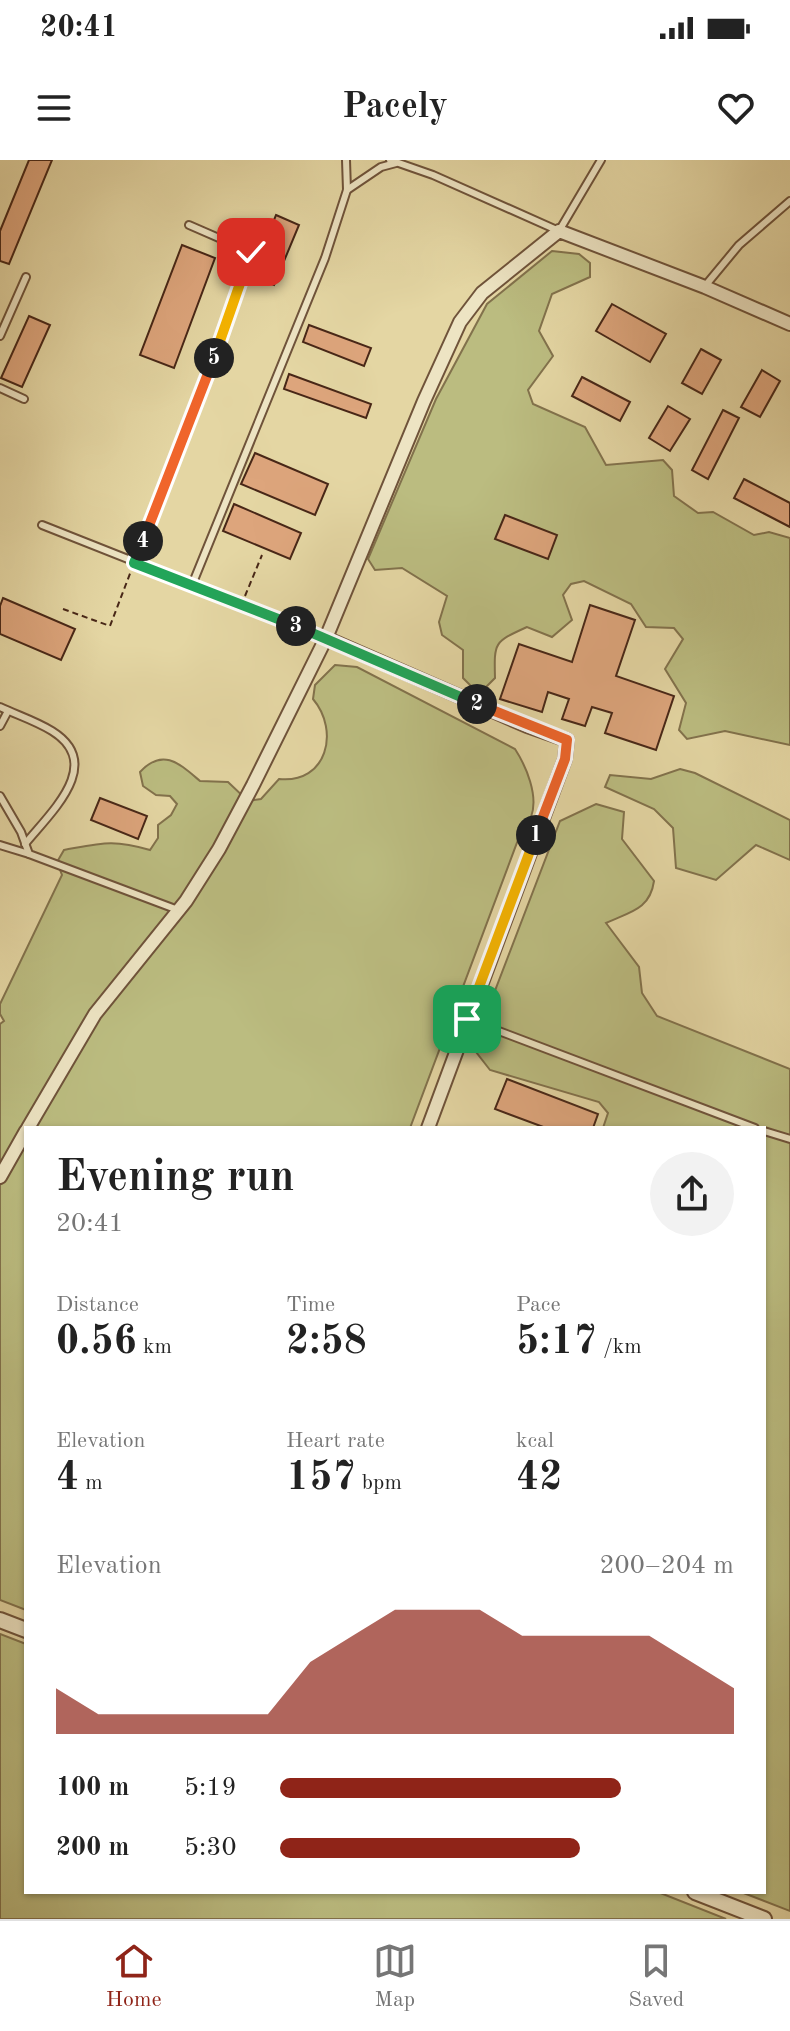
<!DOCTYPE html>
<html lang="en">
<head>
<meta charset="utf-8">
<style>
	body { margin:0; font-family:"Old Standard TT",serif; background:#f2f2f2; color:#222; height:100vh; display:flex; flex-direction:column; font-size:30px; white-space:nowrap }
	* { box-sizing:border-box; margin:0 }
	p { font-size:26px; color:#767676 }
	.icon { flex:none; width:44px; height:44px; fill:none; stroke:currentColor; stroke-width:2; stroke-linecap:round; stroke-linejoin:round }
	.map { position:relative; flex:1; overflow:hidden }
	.side { position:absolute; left:24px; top:966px; width:742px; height:768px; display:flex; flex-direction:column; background:#fff; border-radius:0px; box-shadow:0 2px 6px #0004 }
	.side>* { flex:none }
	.pin { position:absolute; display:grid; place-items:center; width:68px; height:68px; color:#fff; margin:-34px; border-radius:16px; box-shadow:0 4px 12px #0006 }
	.km { position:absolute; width:40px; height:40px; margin:-20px; border-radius:50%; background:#222; color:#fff; font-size:22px; line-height:40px; text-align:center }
	.round { display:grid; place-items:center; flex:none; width:84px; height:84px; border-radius:42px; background:#f2f2f2 }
	.head { display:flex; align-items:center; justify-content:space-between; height:136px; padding:0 32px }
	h1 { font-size:44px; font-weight:600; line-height:60px }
	.figures { display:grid; grid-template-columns:repeat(3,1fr); gap:12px; height:136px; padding:8px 32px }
	.figures div { display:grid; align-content:center }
	.figures b { font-size:40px; font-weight:600 }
	.figures small { font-size:22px; font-weight:400 }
	.figures p { font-size:22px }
	.chart { height:224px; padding:16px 32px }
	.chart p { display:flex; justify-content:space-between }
	.chart svg { width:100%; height:144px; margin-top:8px; fill:#8f2418; opacity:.7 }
	ul { padding:0 32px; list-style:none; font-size:26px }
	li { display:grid; grid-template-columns:128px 96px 1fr; align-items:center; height:60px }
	li i { height:20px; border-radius:10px; background:#8f2418 }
	.status { display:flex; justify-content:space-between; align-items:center; height:56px; padding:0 40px; background:#fff; direction:ltr }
	.status svg { height:22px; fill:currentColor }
	header { display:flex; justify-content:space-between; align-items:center; height:104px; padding:0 32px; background:#fff; font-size:36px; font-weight:600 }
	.tabs { display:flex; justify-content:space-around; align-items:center; height:112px; border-top:2px solid #e0e0e0; background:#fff; font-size:22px; color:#767676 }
	.tabs a { display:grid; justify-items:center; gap:4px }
	.tabs .selected { color:#8f2418 }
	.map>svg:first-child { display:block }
	.green { fill:#bbbc80; stroke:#82724c; stroke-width:2 }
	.building { fill:#dda57c; stroke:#482717; stroke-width:2 }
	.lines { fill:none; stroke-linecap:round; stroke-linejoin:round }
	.service-casing { stroke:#6f533a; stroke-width:10 }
	.minor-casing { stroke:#6f533a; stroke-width:16 }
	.tertiary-casing { stroke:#6f533a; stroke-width:18 }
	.path { stroke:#482717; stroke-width:2; stroke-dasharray:6 4; stroke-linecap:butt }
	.service { stroke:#ede4c3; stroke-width:6 }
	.minor { stroke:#ede4c3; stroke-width:12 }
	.tertiary { stroke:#ede4c3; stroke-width:14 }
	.split-1-casing { stroke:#fff; stroke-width:16 }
	.split-2-casing { stroke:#fff; stroke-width:16 }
	.split-3-casing { stroke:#fff; stroke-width:16 }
	.split-4-casing { stroke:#fff; stroke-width:16 }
	.split-5-casing { stroke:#fff; stroke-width:16 }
	.split-6-casing { stroke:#fff; stroke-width:16 }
	.split-1 { stroke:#f5b400; stroke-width:10 }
	.split-2 { stroke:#f0652b; stroke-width:10 }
	.split-3 { stroke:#22a559; stroke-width:10 }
	.split-4 { stroke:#22a559; stroke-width:10 }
	.split-5 { stroke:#f0652b; stroke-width:10 }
	.split-6 { stroke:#f5b400; stroke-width:10 }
</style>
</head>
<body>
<div class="status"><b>20:41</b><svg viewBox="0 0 49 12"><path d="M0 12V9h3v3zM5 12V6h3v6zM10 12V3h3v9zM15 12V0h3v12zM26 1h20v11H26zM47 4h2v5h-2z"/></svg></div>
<header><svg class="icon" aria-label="menu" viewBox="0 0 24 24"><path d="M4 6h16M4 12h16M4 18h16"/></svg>Pacely<svg class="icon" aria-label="heart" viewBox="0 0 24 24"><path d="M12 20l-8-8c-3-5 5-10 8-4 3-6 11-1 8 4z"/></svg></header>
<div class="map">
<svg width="790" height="1759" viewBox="0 0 790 1759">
	<rect width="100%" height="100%" fill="#e4d6a3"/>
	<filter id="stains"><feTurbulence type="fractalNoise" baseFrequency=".0025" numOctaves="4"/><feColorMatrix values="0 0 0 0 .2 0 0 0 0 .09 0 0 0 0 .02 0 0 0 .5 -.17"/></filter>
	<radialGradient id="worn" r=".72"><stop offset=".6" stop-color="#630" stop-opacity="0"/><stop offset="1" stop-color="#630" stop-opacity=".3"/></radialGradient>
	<g class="green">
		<path d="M552 91 579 94 590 103V117L552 134 539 171 553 196 528 230 533 244 585 267 606 305 663 300 672 310 674 336 698 353 713 352 754 375 769 372 790 378V585L725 571 687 579 679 570 686 543 665 509 683 479 674 468 646 467 631 444 584 421 571 424 563 435 572 460 552 477 527 467C494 482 494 482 495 518L486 527 473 528 463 518V490L442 475 439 462 447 436 402 408 375 410 368 399 436 239 487 144Z"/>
		<path d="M335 505 357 507 515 589C526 606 539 636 531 657 528 665 522 672 518 680L410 968H26V1450L0 1440V864L4 861 0 854V844L62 715 57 702 64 690C102 683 113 679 150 690L158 678V665L171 655 177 644 170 636 156 635 143 626 140 612C163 587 180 604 200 621L228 622 248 641 261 639 279 619C327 624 340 571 313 539L315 525Z"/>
		<polygon points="680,609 695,613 790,660 790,700 756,685 716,720 676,708 673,668 654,649 605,627 610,615 651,619"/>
		<path d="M596 644 624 652 622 679 654 721C650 750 629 752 606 763L639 807 642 833 657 856 790 909V1751L741 1732H764V968H603L608 953 599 942 490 910 473 888 560 661Z"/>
		<polygon points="0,1474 26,1484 26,1732 658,1732 726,1759 0,1759"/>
	</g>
	<g class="building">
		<polygon points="29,0 52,0 9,104 0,101 0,71"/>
		<polygon points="276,55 299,65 274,125 251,116"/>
		<polygon points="182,85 215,98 174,208 140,195"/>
		<polygon points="612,144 666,174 650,202 596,171"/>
		<polygon points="29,156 50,165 22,227 1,218"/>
		<polygon points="309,165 371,188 364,206 303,182"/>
		<polygon points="701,189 721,200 702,234 682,223"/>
		<polygon points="762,210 780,221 760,257 741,247"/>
		<polygon points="289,214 371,244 366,258 284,229"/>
		<polygon points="582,217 630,242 620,261 572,236"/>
		<polygon points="668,246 690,259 670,291 649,278"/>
		<polygon points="723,250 739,258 708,319 692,310"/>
		<polygon points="255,293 328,324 315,355 241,324"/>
		<polygon points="744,319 790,343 790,367 734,338"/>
		<polygon points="234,344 301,373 290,399 223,371"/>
		<polygon points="505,355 557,375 548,399 495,379"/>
		<polygon points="3,438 75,469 61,500 0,474 0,446"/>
		<polygon points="590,445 635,460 616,516 674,536 656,590 605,573 612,553 592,547 585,566 562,559 569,539 548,532 542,552 500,539 519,484 572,502"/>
		<polygon points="100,638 147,656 138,679 91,660"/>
		<polygon points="507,919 598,954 593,968 546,968 495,949"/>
	</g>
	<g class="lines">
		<defs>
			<g id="service">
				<polyline points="390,0 433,15 559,71 601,0"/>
				<polyline points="347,30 381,7 396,3"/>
				<polyline points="705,126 739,85 790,41"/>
				<polyline points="0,176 26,117"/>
				<polyline points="0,228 24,239"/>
				<polyline points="42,365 325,477"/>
				<polyline points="134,403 251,92 189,65"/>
				<polyline points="192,425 325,98 347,30 346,0"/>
				<path d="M0 547C17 555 36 561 52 571 105 604 51 652 25 684"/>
				<polyline points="0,566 8,551"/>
				<polyline points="0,636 21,672 29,694 178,750"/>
				<polyline points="0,685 29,694"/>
				<polyline points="467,859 755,968"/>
				<polyline points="764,971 790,979"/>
			</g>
			<g id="minor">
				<polyline points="326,478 527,566 567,580 565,599 428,968"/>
				<polyline points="28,968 95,854 186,741 219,689 253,625 326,478 424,241 460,162 482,133 559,71 705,127 790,164"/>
				<polyline points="0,1017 26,971"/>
			</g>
			<g id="tertiary">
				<polyline points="0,1460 26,1470"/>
				<polyline points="695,1732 764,1759"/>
			</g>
		</defs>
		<use href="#service" class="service-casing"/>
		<use href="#minor" class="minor-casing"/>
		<use href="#tertiary" class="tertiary-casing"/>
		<g class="path">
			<polyline points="245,436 262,395"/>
			<polyline points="63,449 110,466 131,411"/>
		</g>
		<use href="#service" class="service"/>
		<use href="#minor" class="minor"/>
		<use href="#tertiary" class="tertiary"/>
	</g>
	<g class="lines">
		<defs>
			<polyline id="split-1" points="467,859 536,675"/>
			<polyline id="split-2" points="477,544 567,580 565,599 536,675"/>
			<polyline id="split-3" points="296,466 477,544"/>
			<polyline id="split-4" points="143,381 134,403 296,466"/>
			<polyline id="split-5" points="143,381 214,198"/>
			<polyline id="split-6" points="214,198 251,92"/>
		</defs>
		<use href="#split-1" class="split-1-casing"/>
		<use href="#split-2" class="split-2-casing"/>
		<use href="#split-3" class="split-3-casing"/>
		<use href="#split-4" class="split-4-casing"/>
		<use href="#split-5" class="split-5-casing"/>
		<use href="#split-6" class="split-6-casing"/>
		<use href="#split-1" class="split-1"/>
		<use href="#split-2" class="split-2"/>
		<use href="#split-3" class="split-3"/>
		<use href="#split-4" class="split-4"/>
		<use href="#split-5" class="split-5"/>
		<use href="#split-6" class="split-6"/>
	</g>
	<rect width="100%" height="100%" filter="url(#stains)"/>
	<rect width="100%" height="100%" fill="url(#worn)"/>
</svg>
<div class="pin" style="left:467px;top:859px;background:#1e9e55"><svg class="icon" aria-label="arrive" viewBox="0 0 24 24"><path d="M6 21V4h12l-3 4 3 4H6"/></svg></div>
<div class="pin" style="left:251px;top:92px;background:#d93025"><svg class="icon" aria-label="check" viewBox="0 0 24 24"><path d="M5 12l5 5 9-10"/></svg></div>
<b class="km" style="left:536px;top:675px">1</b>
<b class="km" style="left:477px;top:544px">2</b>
<b class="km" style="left:296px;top:466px">3</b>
<b class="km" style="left:143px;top:381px">4</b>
<b class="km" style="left:214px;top:198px">5</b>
<section class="side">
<div class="head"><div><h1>Evening run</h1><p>20:41</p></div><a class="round"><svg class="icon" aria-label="share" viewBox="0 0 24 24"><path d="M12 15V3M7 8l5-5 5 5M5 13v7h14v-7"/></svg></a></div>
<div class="figures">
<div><p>Distance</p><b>0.56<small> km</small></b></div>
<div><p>Time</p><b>2:58</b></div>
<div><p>Pace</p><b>5:17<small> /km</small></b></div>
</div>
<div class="figures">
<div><p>Elevation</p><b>4<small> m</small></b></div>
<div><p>Heart rate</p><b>157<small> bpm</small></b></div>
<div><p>kcal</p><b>42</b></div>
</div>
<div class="chart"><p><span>Elevation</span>200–204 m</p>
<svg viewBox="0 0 160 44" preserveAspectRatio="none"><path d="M0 44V30L10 38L20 38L30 38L40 38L50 38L60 22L70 14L80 6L90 6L100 6L110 14L120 14L130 14L140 14L150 22L160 30V44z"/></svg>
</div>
<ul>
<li><b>100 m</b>5:19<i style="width:75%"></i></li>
<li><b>200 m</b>5:30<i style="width:66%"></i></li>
</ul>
</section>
</div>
<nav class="tabs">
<a class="selected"><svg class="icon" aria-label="home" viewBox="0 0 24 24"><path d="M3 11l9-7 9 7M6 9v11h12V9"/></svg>Home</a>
<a><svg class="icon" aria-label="map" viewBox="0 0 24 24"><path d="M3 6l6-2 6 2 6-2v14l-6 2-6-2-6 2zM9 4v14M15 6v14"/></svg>Map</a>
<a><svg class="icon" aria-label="saved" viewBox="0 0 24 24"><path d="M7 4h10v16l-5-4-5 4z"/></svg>Saved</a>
</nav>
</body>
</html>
